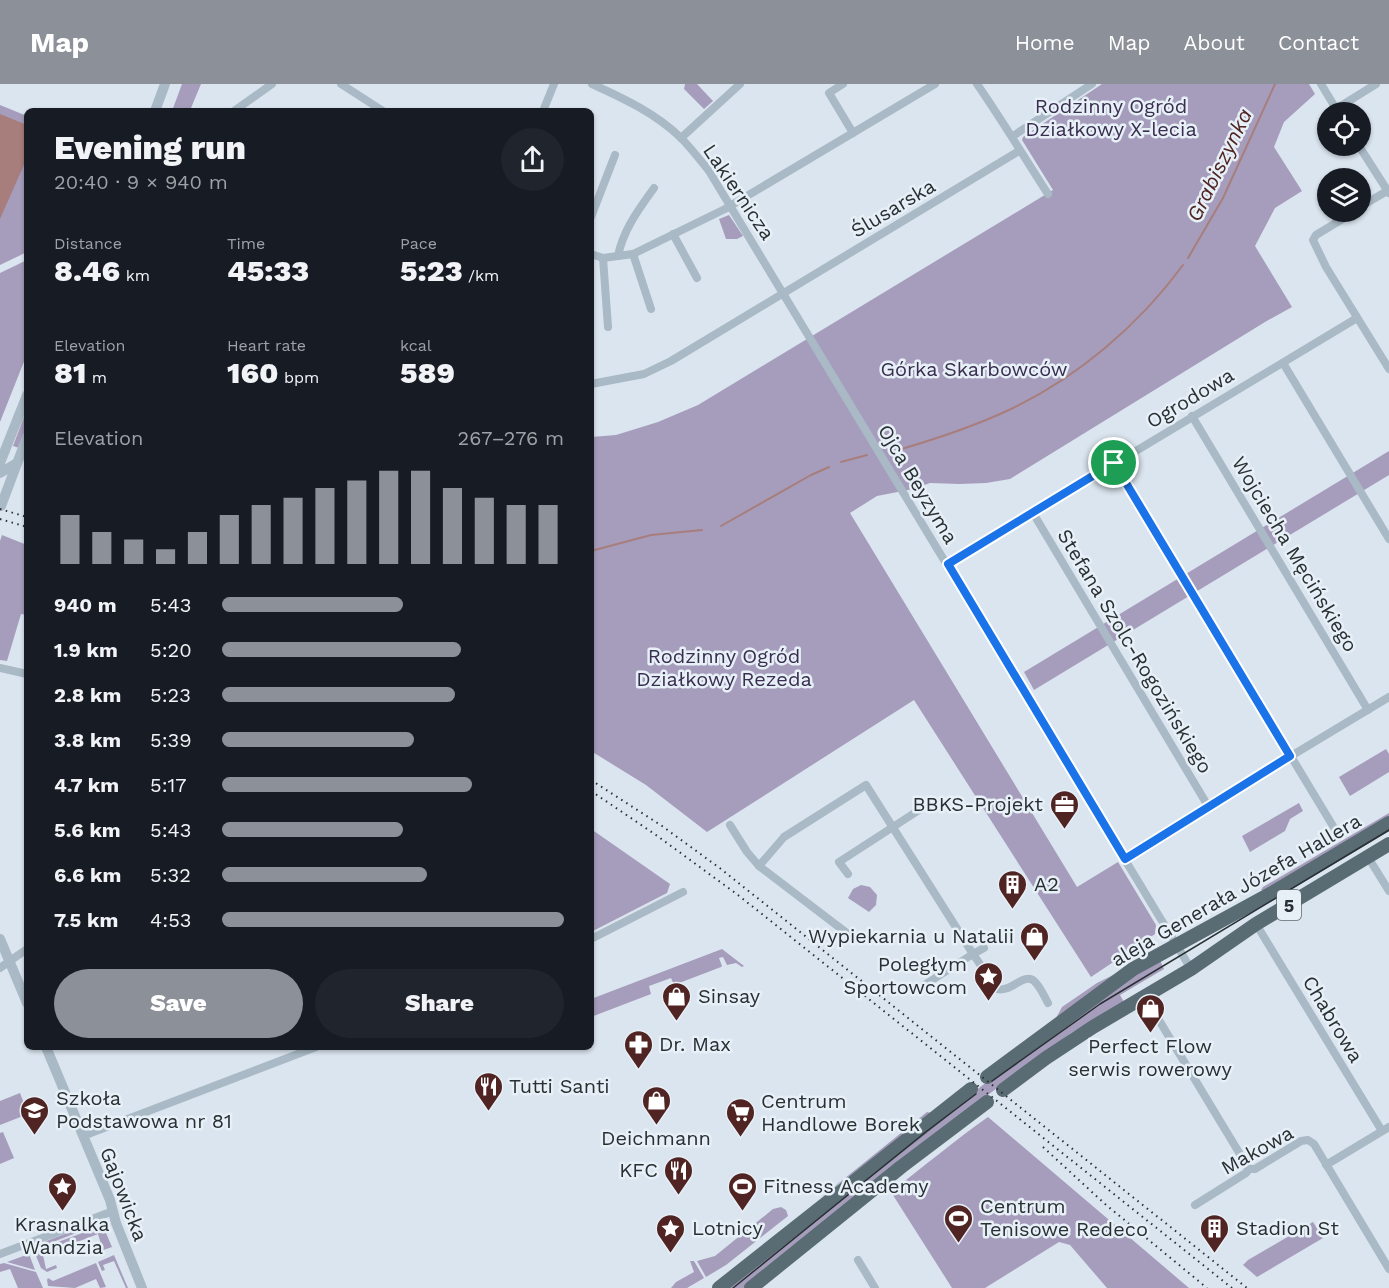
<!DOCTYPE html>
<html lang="en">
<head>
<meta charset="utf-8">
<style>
	body { margin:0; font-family:"Work Sans",sans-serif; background:#20242c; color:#f1f3f6; height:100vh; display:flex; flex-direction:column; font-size:22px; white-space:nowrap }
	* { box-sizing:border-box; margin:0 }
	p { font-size:20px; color:#9ea1a6 }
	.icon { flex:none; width:33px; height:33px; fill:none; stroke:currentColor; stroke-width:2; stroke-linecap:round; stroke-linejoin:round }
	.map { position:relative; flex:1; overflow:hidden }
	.panel { position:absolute; left:24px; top:24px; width:570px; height:942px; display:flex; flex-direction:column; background:#171b24; border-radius:9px; box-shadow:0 2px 4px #0004 }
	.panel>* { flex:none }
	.controls { position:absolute; left:1317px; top:18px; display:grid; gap:12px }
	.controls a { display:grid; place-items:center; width:54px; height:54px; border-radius:50%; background:#171b24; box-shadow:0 2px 4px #0004; font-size:30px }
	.pin { position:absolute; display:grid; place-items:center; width:51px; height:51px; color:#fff; margin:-26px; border:3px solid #fff; border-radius:50%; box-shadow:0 2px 6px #0007 }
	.round { display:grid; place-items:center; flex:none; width:63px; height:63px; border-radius:32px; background:#20242c }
	.summary { display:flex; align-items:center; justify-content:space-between; height:102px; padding:0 30px }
	h1 { font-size:33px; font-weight:800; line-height:45px }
	.figures { display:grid; grid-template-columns:repeat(3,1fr); gap:9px; height:102px; padding:6px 30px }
	.figures div { display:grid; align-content:center }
	.figures b { font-size:30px; font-weight:800 }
	.figures small { font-size:16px; font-weight:400 }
	.figures p { font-size:16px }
	.chart { height:168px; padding:12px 30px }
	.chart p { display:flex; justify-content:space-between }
	.chart svg { width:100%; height:108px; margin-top:6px; stroke:#8c9099; stroke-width:6 }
	.action { display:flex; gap:12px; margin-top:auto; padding:12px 30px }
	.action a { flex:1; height:69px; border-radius:36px; background:#8c9099; color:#fff; font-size:24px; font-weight:800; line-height:69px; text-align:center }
	.action a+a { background:#20242c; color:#f1f3f6 }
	ul { padding:0 30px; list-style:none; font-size:20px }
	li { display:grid; grid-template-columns:96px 72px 1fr; align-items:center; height:45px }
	li i { height:15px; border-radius:8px; background:#8c9099 }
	header { display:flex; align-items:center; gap:36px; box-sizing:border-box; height:84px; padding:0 30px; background:#8c9099; color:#fff }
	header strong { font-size:28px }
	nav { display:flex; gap:33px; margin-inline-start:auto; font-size:21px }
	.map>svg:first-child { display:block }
	.green { fill:#a69dbc }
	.water { fill:#a87e7d }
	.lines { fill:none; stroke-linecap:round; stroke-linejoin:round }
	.stream { stroke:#a87e7d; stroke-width:2 }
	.minor { stroke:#a9b9c5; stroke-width:8 }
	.tertiary { stroke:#a9b9c5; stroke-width:10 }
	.primary { stroke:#5a6c73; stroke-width:14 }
	.tram { stroke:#283033; stroke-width:1.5 }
	.rail { stroke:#283033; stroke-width:2; stroke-dasharray:1.5 4.5; stroke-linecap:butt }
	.route-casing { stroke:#fff; stroke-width:12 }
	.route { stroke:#1a73e8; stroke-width:8 }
	.labels { text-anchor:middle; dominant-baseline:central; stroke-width:5; stroke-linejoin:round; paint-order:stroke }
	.shield { fill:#e7eff7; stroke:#61696e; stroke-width:1.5 }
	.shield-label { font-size:18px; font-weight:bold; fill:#283033 }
	.park-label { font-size:20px; fill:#392e4f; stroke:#e7eff7 }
	.street-label { font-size:20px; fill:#283033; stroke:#e7eff7 }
	.poi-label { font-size:20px; fill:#283033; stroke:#e7eff7; text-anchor:start }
	.water-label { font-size:21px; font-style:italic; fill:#502422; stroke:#e7eff7 }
</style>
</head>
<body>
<header>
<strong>Map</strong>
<nav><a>Home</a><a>Map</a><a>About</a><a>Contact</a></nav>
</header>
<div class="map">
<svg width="1389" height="1204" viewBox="0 0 1389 1204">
	<rect width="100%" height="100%" fill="#dbe5ef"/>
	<g class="green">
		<polygon points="182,0 201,0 191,24 192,27 172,27"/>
		<polygon points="685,0 697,0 713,17 704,25 684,5"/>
		<polygon points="1102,0 1309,0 1315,10 1284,38 1274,63 1302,107 1275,124 1255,162 1292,223 1265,238 1010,395 986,399 960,400 930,399 913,405 877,412 850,429 1077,803 1118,778 1156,841 1155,850 1091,893 914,616 707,748 646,701 591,667 591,353 616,351 658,338 698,321 1053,106 1022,56 1023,53"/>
		<polygon points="0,21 27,32 27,168 0,181"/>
		<polygon points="729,131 743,152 737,155 726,155 719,135"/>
		<polygon points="27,176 27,270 0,338 0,189"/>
		<polygon points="27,325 27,341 19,364 13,362"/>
		<polygon points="1389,367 1389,391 1034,606 1024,588"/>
		<polygon points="2,451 27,461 27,531 21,530 7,577 0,576 0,457"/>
		<polygon points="1386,665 1389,670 1389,688 1350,712 1339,693"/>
		<polygon points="1299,719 1303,727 1290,735 1285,747 1250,768 1242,752"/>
		<polygon points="1389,729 1389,733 1265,806 1261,806 1263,803"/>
		<polygon points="591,745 670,800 667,809 591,848"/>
		<polygon points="861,801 870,803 877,811 876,821 869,828 848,814 853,805"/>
		<polygon points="722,865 744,882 742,883 736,879 727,881 723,873 719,874 722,882 721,883 674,901 671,894 649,902 651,910 591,933 591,915"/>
		<polygon points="1159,874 1164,885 1120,911 1124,918 1071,949 977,1019 745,1204 729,1204 947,1028 1012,979"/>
		<polygon points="1117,889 1055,936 1062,923 1097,899"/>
		<polygon points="20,1009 28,1030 0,1041 0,1017"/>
		<polygon points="927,1028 932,1029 819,1115"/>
		<path d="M988 1033 1189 1204H1107L1070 1161 1059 1158 985 1204H952L891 1108C923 1083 954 1057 988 1033Z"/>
		<polygon points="3,1048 14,1074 0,1080 0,1049"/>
		<polygon points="781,1123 786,1126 788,1132 726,1181 706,1193 697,1177 715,1172 773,1125"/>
		<polygon points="98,1137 97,1141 32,1166 31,1163"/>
		<polygon points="1313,1138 1323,1154 1257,1193 1243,1181 1248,1176"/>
		<polygon points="101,1142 103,1142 112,1163 95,1169 94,1167 102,1163 98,1150 43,1171 46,1185 56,1181 57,1184 47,1188 41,1184 34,1167"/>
		<polygon points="29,1170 35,1186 7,1178"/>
		<polygon points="114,1171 128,1204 126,1204 114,1177 103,1181 105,1186 102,1187 98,1178"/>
		<polygon points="690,1177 694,1177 704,1194 687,1204 671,1204 676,1198 694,1188"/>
		<polygon points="4,1179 36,1188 43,1204 18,1204 10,1185 0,1188 0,1180"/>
		<polygon points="96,1179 106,1203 100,1204 96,1195 75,1204 48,1202 47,1196 48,1194 53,1197"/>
	</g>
	<polygon class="water" points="0,30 27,41 27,74 0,135"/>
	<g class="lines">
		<g class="stream">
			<polyline points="1188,174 1223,114 1275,0"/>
			<path d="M898 366C936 355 975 342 1011 325 1078 293 1139 241 1183 181"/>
			<polyline points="841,378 867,371"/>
			<polyline points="721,442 811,391 829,383"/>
			<polyline points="591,467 651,451 702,446"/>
		</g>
		<g class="minor">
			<polyline points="341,0 383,27"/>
			<path d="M592 0C623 14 657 30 681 54 691 64 700 76 709 87L1191 885"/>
			<polyline points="843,0 829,9 853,49"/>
			<path d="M977 0C1002 36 1024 73 1048 110"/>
			<polyline points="1321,0 1338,28"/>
			<polyline points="1336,25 1376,0"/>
			<polyline points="234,27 272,0"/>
			<polyline points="543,27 554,0"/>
			<polyline points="1013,52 1092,0"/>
			<polyline points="681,54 740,0"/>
			<polyline points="1359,62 1389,109"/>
			<polyline points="1360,123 1387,107"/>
			<polyline points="1354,128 1316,151 1313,156 1326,183 1389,285"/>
			<polyline points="591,133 615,71"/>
			<polyline points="673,150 697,194"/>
			<polyline points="591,170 603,174 633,170 725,125 935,0"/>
			<polyline points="633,170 651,225"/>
			<path d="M618 172C623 146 639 125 654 104"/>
			<polyline points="603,174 608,243"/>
			<polyline points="1283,279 1389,455"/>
			<polyline points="591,300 644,290 671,277 1019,67"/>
			<polyline points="1192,332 1368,626"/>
			<polyline points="1114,379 1339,752"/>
			<polyline points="1033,429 1208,722"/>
			<polyline points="948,480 1357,234"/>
			<polyline points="0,584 27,590"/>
			<polyline points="730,741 747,768 759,782"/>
			<polyline points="1368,773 1389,807"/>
			<polyline points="1125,775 1208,722 1389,613"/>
			<polyline points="848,790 839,778 933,717"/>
			<polyline points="1256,840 1382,1047"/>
			<polyline points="852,853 759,782 784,753 866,701 973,870 984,864"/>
			<polyline points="591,855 683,808"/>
			<polyline points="0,884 27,865"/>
			<path d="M918 905 973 870 997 905C1011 909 1024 888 1034 897 1040 902 1044 912 1048 919"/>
			<polyline points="1145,913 1249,1085"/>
			<polyline points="83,1052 316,963"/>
			<polyline points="1326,1081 1389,1043"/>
			<polyline points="1195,1121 1246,1089 1249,1085 1255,1085 1301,1057 1308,1056 1314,1060 1389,1185"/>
			<polyline points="0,1170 113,1127"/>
			<polyline points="858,1176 875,1204"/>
		</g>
		<g class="tertiary">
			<polyline points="155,27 165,0"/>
			<polyline points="0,379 27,311"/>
			<polyline points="0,389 17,379"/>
			<polyline points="1,422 27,353"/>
			<polyline points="0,855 27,919"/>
			<polyline points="46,963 110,1116 116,1139 142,1204"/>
		</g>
		<g class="primary">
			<polyline points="987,993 1133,885 1272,809 1389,739"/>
			<polyline points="1003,1006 1046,974 1093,943 1191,885 1256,840 1389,760"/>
			<polyline points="719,1204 971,1005"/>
			<polyline points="751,1204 901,1083 987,1018"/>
		</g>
		<g class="tram">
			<polyline points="992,997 1100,920 1389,746"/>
			<polyline points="733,1204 927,1047 976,1010"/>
		</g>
		<g class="rail">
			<polyline points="0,425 27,433"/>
			<polyline points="0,435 27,443"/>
			<polyline points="591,696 662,742 721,785 1247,1204"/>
			<polyline points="591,707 656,751 738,811 1232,1204"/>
			<polyline points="1043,1063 1105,1120 1207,1204"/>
		</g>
	</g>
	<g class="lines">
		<defs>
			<polygon id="route" points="1114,379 1290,672 1125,775 948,480"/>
		</defs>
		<use href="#route" class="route-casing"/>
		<use href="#route" class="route"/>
	</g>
	<defs>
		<symbol id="office-pin" viewBox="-11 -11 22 30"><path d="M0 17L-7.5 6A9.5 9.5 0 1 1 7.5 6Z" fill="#502422" stroke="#e7eff7"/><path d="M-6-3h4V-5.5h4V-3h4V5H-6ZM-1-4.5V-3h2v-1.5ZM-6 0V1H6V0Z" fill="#fff"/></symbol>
		<symbol id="building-pin" viewBox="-11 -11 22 30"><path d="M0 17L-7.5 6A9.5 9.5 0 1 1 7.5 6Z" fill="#502422" stroke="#e7eff7"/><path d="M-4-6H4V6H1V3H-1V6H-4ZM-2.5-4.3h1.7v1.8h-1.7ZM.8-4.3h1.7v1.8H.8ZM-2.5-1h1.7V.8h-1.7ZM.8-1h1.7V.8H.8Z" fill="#fff"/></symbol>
		<symbol id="shop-pin" viewBox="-11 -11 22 30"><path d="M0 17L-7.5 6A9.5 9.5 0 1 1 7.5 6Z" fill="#502422" stroke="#e7eff7"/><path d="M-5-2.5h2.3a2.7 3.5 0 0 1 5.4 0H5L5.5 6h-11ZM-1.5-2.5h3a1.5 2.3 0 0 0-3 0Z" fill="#fff"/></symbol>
		<symbol id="sight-pin" viewBox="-11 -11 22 30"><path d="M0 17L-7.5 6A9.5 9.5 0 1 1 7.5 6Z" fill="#502422" stroke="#e7eff7"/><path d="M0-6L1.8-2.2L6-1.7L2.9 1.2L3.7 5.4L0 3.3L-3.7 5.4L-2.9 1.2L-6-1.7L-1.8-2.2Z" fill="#fff"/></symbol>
		<symbol id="pharmacy-pin" viewBox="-11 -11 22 30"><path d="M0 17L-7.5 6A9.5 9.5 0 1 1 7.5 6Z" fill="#502422" stroke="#e7eff7"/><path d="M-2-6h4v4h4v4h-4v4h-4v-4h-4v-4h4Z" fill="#fff"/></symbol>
		<symbol id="restaurant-pin" viewBox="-11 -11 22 30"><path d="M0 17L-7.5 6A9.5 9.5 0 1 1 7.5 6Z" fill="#502422" stroke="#e7eff7"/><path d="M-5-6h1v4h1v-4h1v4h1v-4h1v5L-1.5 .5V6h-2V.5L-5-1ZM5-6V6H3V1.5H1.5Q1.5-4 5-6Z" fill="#fff"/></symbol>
		<symbol id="school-pin" viewBox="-11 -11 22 30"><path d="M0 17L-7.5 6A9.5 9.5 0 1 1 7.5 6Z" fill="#502422" stroke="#e7eff7"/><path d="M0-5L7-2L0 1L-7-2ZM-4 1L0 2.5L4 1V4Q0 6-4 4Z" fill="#fff"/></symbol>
		<symbol id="supermarket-pin" viewBox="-11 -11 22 30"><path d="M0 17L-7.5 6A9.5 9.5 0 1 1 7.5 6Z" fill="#502422" stroke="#e7eff7"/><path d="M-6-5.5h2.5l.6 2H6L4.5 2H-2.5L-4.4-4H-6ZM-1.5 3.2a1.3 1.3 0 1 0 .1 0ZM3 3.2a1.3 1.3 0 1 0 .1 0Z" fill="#fff"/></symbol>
		<symbol id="stadium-pin" viewBox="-11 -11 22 30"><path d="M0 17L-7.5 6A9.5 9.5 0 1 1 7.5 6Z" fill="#502422" stroke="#e7eff7"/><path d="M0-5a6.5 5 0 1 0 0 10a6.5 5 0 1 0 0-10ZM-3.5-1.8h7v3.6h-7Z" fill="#fff"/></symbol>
	</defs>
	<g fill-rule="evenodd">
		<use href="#office-pin" x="1048" y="704" width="33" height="45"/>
		<use href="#building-pin" x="996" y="784" width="33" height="45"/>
		<use href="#shop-pin" x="1018" y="836" width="33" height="45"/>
		<use href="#sight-pin" x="972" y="876" width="33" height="45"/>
		<use href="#shop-pin" x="660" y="896" width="33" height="45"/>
		<use href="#shop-pin" x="1134" y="908" width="33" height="45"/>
		<use href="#pharmacy-pin" x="622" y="944" width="33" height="45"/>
		<use href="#restaurant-pin" x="472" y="986" width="33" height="45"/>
		<use href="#shop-pin" x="640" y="1000" width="33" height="45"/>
		<use href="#school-pin" x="18" y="1010" width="33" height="45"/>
		<use href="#supermarket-pin" x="724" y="1012" width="33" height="45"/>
		<use href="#restaurant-pin" x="662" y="1070" width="33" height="45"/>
		<use href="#sight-pin" x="46" y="1086" width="33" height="45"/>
		<use href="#stadium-pin" x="726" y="1086" width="33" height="45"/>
		<use href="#stadium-pin" x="942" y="1118" width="33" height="45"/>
		<use href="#sight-pin" x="654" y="1128" width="33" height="45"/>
		<use href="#building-pin" x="1198" y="1128" width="33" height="45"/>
	</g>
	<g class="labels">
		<rect class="shield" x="1277" y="806" width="24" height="30" rx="4.5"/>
		<g class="shield-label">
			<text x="1289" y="821">5</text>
		</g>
		<g class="park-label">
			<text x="1111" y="22">Rodzinny Ogród<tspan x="1111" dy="23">Działkowy X-lecia</tspan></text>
			<text x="974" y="285">Górka Skarbowców</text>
			<text x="724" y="572">Rodzinny Ogród<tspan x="724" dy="23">Działkowy Rezeda</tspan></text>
		</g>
		<g class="street-label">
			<text transform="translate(739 108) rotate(56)">Lakiernicza</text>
			<text transform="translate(893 124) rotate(-31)">Ślusarska</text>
			<text transform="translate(1190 314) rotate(-31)">Ogrodowa</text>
			<text transform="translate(918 400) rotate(59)">Ojca Beyzyma</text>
			<text transform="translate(1295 470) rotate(59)">Wojciecha Męcińskiego</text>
			<text transform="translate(1135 567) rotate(59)">Stefana Szolc-Rogozińskiego</text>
			<text transform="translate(1236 806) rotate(-30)">aleja Generała Józefa Hallera</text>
			<text transform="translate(1333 935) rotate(59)">Chabrowa</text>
			<text transform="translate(1257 1066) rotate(-29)">Makowa</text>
			<text transform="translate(124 1110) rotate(69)">Gajowicka</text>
		</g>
		<g class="poi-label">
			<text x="1043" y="720" text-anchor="end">BBKS-Projekt</text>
			<text x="1034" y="800">A2</text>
			<text x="1014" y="852" text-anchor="end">Wypiekarnia u Natalii</text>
			<text x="967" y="880" text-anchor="end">Poległym<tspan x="967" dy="23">Sportowcom</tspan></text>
			<text x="698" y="912">Sinsay</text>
			<text x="659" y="960">Dr. Max</text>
			<text x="1150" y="962" text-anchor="middle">Perfect Flow<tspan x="1150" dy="23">serwis rowerowy</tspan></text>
			<text x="509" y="1002">Tutti Santi</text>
			<text x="56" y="1014">Szkoła<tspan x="56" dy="23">Podstawowa nr 81</tspan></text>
			<text x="761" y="1017">Centrum<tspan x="761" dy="23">Handlowe Borek</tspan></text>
			<text x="656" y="1054" text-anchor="middle">Deichmann</text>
			<text x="658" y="1086" text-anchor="end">KFC</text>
			<text x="763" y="1102">Fitness Academy</text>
			<text x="980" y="1122">Centrum<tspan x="980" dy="23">Tenisowe Redeco</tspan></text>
			<text x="62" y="1140" text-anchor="middle">Krasnalka<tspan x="62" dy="23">Wandzia</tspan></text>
			<text x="692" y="1144">Lotnicy</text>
			<text x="1236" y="1144">Stadion St</text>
		</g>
		<g class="water-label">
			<text transform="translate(1219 81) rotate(-64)">Grabiszynka</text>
		</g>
	</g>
</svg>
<div class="controls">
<a><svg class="icon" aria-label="locate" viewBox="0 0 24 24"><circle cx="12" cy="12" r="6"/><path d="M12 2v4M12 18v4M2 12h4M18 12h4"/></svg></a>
<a><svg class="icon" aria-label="layers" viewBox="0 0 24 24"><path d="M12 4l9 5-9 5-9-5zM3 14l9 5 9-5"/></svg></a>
</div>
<div class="pin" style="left:1114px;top:379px;background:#1e9e55"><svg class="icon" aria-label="arrive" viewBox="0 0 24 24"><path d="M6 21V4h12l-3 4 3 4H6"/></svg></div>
<section class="panel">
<div class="summary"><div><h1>Evening run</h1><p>20:40 · 9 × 940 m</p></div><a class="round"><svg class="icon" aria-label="share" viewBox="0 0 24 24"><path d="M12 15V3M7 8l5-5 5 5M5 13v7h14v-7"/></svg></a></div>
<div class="figures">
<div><p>Distance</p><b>8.46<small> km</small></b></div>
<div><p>Time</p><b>45:33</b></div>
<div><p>Pace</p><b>5:23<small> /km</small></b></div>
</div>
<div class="figures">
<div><p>Elevation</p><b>81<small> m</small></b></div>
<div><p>Heart rate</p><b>160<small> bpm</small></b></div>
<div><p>kcal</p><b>589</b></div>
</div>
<div class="chart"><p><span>Elevation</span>267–276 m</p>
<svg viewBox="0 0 160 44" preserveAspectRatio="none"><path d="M5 44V24M15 44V31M25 44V34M35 44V38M45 44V31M55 44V24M65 44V20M75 44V17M85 44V13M95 44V10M105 44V6M115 44V6M125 44V13M135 44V17M145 44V20M155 44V20"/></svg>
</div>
<ul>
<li><b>940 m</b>5:43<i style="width:53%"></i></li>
<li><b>1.9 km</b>5:20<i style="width:70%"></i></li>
<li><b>2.8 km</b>5:23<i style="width:68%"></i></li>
<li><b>3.8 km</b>5:39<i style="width:56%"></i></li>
<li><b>4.7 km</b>5:17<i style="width:73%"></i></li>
<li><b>5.6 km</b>5:43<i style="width:53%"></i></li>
<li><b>6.6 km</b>5:32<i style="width:60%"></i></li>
<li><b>7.5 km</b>4:53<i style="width:100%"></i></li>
</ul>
<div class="action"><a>Save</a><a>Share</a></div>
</section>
</div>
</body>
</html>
